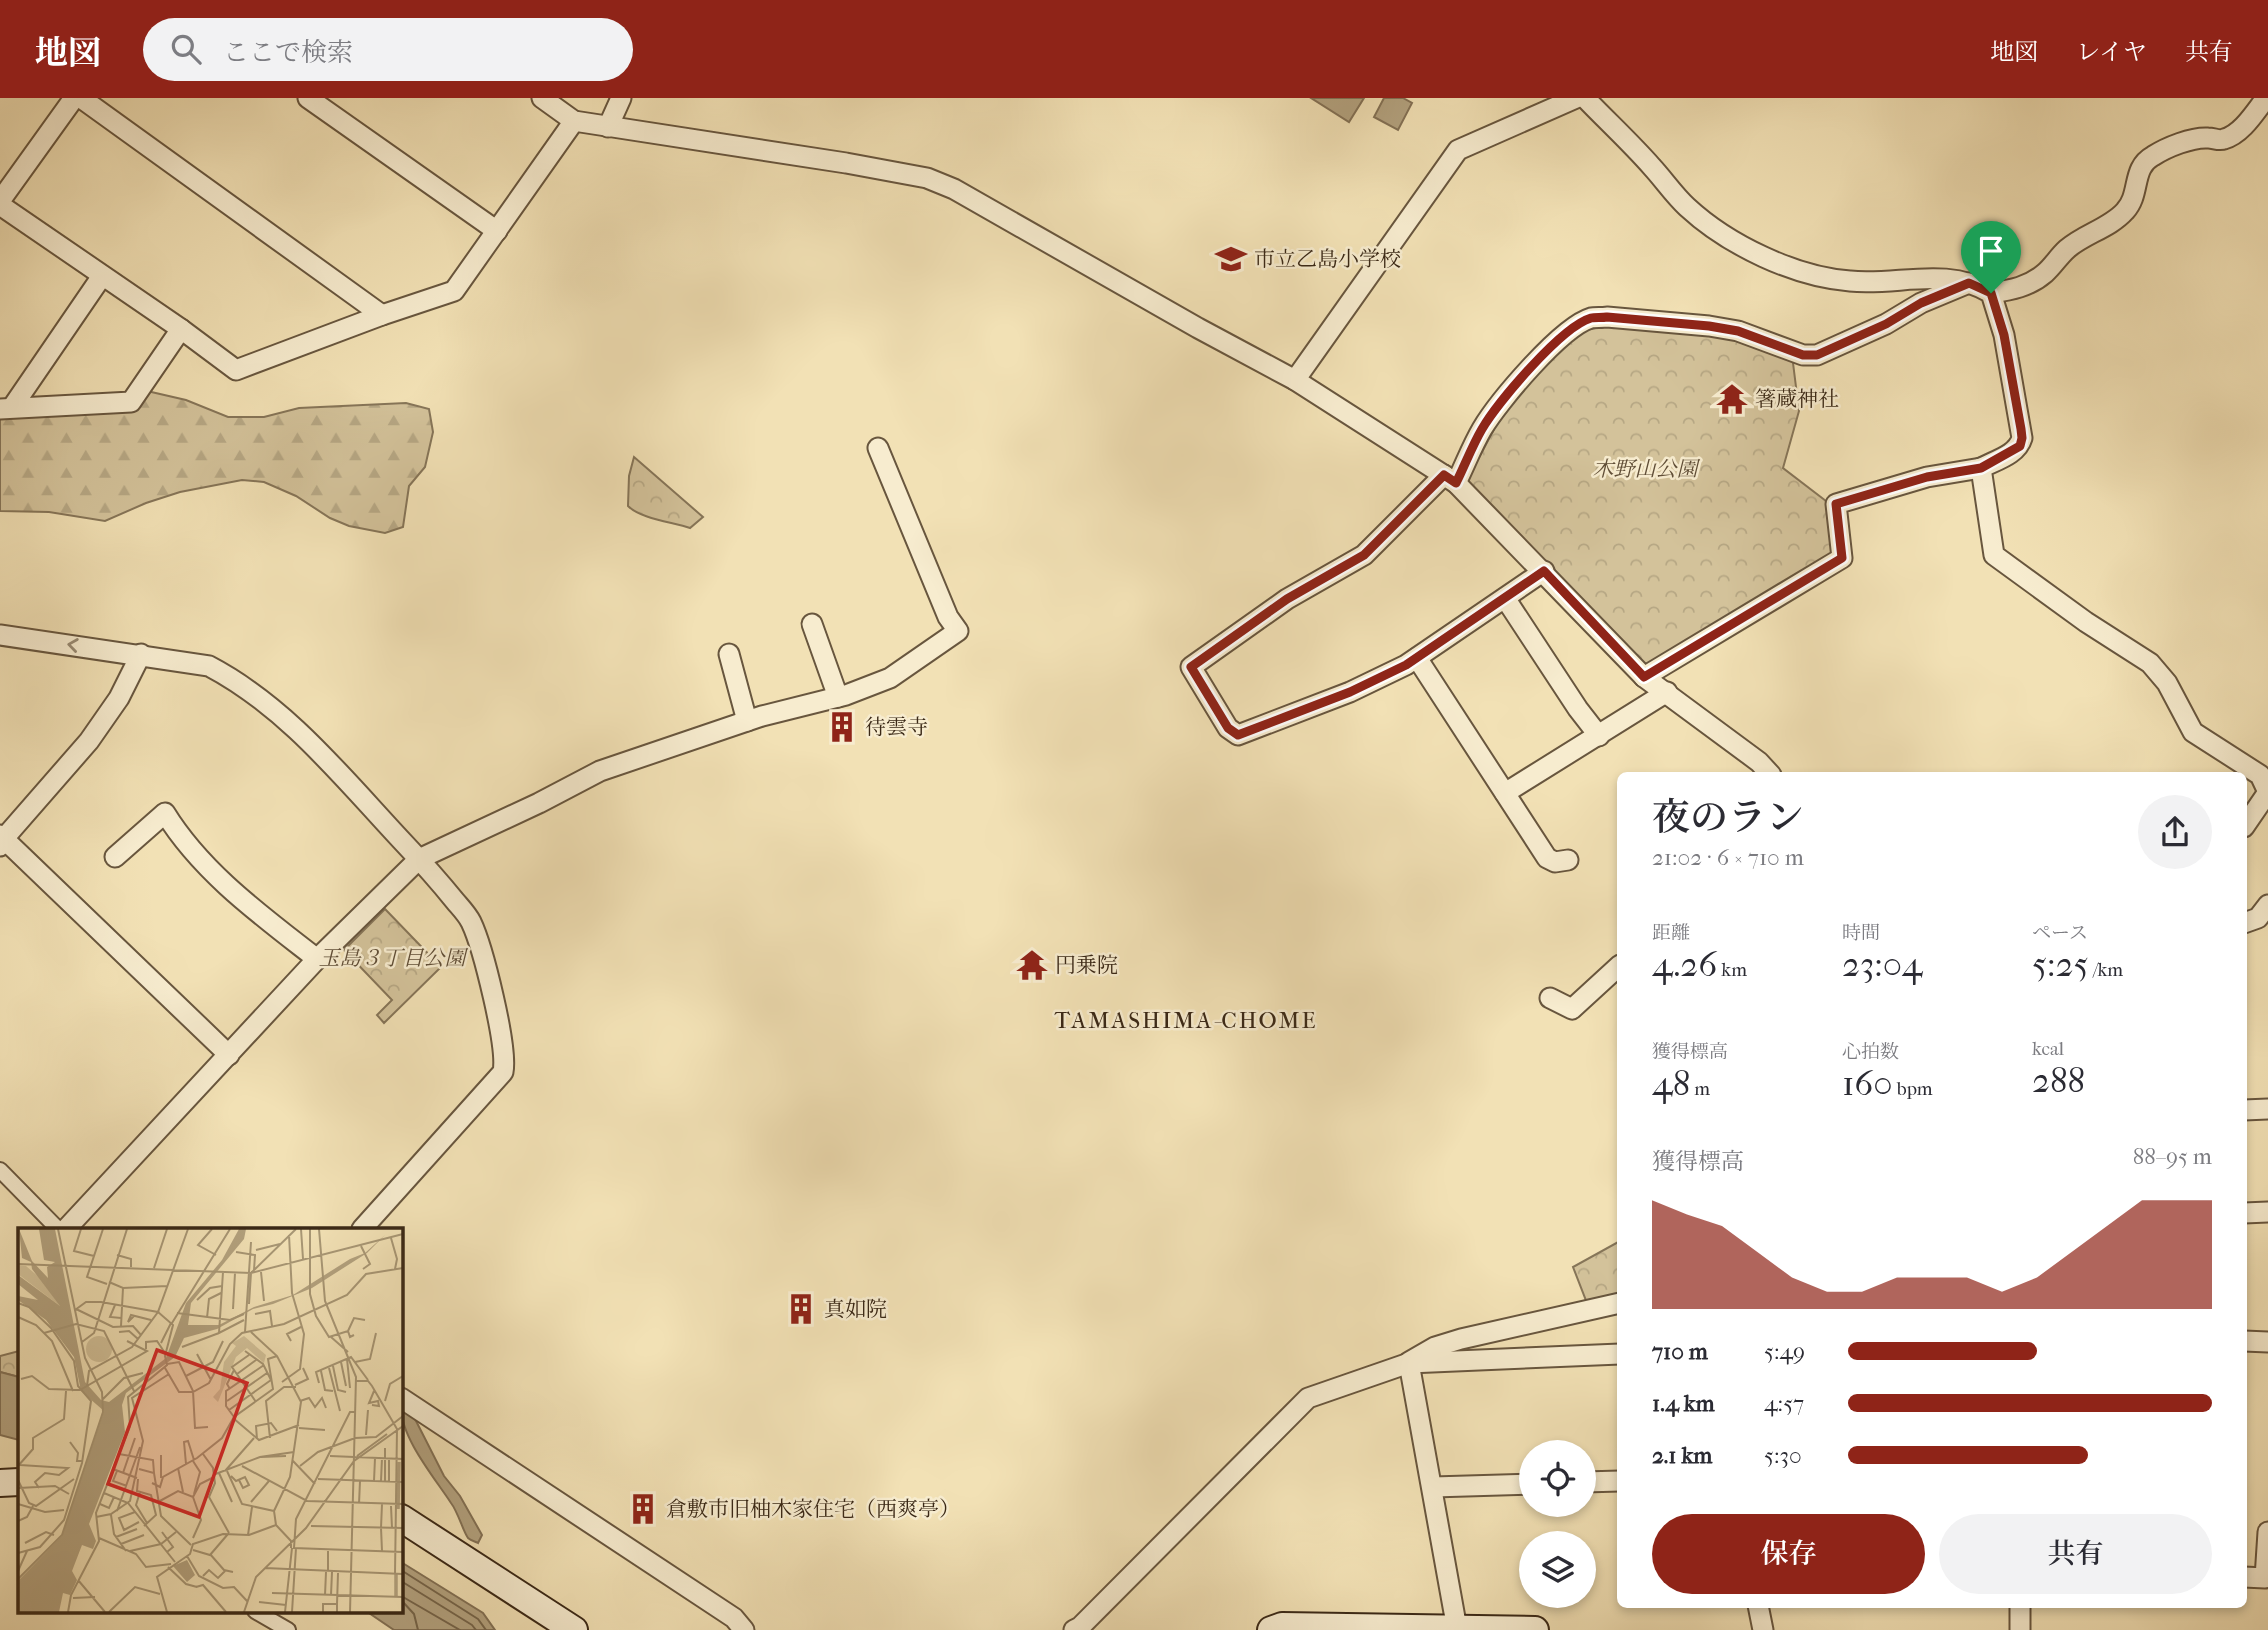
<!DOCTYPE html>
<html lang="ja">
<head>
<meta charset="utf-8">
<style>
	body { margin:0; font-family:"IM FELL French Canon","Noto Serif JP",serif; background:#f2f2f3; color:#2b2b33; height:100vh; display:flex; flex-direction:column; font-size:26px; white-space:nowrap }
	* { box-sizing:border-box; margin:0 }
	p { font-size:23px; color:#7c7c81 }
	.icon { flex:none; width:38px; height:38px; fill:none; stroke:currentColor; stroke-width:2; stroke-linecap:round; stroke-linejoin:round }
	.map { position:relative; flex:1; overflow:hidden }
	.panel { position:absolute; left:1617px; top:674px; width:630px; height:836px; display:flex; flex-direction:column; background:#fff; border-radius:10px; box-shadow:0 4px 10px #0003 }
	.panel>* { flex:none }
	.fabs { position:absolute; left:1519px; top:1342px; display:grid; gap:14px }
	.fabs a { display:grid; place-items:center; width:77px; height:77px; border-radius:50%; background:#fff; box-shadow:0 4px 10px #0003; font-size:35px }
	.pin { position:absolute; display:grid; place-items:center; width:60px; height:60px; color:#fff; margin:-72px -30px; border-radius:50% 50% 50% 0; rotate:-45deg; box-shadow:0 0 7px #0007 }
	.pin .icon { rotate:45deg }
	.round { display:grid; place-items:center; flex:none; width:74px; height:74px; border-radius:37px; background:#f2f2f3 }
	.overview { display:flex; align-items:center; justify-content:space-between; height:119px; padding:0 35px }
	h1 { font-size:38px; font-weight:600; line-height:52px }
	.figures { display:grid; grid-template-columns:repeat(3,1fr); gap:10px; height:119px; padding:7px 35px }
	.figures div { display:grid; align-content:center }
	.figures b { font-size:35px; font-weight:600 }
	.figures small { font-size:19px; font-weight:400 }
	.figures p { font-size:19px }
	.chart { height:196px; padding:14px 35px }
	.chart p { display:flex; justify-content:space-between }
	.chart svg { width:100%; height:126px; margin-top:7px; fill:#8f2418; opacity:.7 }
	.primary-button { display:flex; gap:14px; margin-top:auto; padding:14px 35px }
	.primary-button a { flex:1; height:80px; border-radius:42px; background:#8f2418; color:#fff; font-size:28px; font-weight:600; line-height:80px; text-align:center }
	.primary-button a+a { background:#f2f2f3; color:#2b2b33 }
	ul { padding:0 35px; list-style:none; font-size:23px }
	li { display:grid; grid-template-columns:112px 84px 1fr; align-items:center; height:52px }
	li i { height:18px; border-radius:9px; background:#8f2418 }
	header { display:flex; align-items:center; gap:42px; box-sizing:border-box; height:98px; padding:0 35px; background:#8f2418; color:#fff }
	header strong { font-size:33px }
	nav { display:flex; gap:38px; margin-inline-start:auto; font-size:24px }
	.search { width:490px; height:63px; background:#f2f2f3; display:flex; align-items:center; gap:18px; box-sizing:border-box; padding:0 24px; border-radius:38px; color:#7c7c81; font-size:26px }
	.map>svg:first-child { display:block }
	.forest { fill:url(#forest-firs); stroke:#867558; stroke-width:2 }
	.park { fill:url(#park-crowns); stroke:#867558; stroke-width:2 }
	.water { fill:#b3a27f; stroke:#837155; stroke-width:2 }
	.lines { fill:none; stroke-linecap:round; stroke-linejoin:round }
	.shore { stroke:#76654a; stroke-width:2 }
	.pedestrian-casing { stroke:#68563e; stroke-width:18 }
	.minor-casing { stroke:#68563e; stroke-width:23 }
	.secondary-casing { stroke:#3a2816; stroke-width:30 }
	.pedestrian { stroke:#f7eccf; stroke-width:14 }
	.minor { stroke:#f7eccf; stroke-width:19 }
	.secondary { stroke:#f7eccf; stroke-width:26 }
	.oneway { stroke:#988a72 }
	.route-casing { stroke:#fff; stroke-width:14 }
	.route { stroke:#8f2418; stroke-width:9 }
	.labels { text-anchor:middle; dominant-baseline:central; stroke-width:5; stroke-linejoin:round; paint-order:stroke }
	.poi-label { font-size:21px; fill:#3a2816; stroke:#f7eccf; text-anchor:start }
	.park-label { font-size:21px; font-style:italic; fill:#604e37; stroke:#f7eccf }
	.neighbourhood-label { font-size:23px; letter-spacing:2px; fill:#3a2816; stroke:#f7eccf }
	.inset-river { fill:none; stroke:#b3a27f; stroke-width:3.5 }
	.inset-road { fill:none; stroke:#a89775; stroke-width:2 }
	.view { fill:#d62828; fill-opacity:0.15; stroke:#d62828; stroke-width:3.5 }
	.inset-edge { fill:none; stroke:#3a2816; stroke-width:3.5 }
</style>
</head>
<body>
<header>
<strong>地図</strong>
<div class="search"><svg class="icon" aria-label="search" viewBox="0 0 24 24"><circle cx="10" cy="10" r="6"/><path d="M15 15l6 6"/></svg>ここで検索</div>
<nav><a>地図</a><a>レイヤ</a><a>共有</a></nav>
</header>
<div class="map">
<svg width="2268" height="1532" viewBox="0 0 2268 1532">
	<defs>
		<pattern id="forest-firs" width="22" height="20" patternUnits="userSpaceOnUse" patternTransform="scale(1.75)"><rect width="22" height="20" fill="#d3c29a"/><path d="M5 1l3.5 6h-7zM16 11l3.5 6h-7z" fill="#b6a784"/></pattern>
		<pattern id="park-crowns" width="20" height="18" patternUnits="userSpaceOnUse" patternTransform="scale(1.75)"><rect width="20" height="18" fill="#d3c29a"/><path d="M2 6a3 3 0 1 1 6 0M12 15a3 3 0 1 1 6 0" fill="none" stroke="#b6a784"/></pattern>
	</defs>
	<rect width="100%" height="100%" fill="#f2e1b5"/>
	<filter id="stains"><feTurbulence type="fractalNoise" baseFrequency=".00286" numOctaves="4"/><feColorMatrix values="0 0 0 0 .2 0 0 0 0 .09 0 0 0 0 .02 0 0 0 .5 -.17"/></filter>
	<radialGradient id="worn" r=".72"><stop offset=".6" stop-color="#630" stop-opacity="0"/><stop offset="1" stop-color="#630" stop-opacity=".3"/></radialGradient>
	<polygon class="forest" points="147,293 186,302 228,319 264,319 299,310 406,305 429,311 433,334 425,369 409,388 403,429 385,435 349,428 330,420 296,398 264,384 242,382 180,394 146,405 105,423 49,414 0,413 0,320"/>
	<g class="park">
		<polygon points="1605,228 1735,238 1792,257 1799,313 1783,370 1826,403 1832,457 1647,569 1466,384 1500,320 1564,243 1577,234"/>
		<path d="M634 359 703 419 690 430C672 424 641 421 628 408L629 378Z"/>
		<polygon points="385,811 441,869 384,925 377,917 392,902 344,852"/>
		<polygon points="1620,1143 1620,1198 1587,1205 1573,1169"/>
		<polygon points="19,1253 19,1279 0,1274 0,1258"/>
	</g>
	<g class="water">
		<polygon points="1311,0 1364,0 1349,24"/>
		<polygon points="1384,0 1403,0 1412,5 1398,32 1374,19"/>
		<polygon points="0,1274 19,1279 19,1342 0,1337"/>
		<path d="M401 1309 414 1319 444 1378 460 1398 482 1437 478 1445C475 1443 471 1443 468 1440 463 1433 458 1414 451 1405 434 1379 401 1340 401 1309Z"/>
		<polygon points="401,1464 483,1515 495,1532 394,1532 366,1513 401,1513"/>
	</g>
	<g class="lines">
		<g class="shore">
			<polyline points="401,1472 478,1521 486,1532"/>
			<polyline points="401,1483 472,1527 476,1532"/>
			<polyline points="418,1532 414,1516 402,1503 403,1499 460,1532"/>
		</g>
		<defs>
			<g id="pedestrian">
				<polyline points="0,1072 58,1131"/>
				<polyline points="255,1513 288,1532"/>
			</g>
			<g id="minor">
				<polyline points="81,0 382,217"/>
				<polyline points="308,0 497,133"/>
				<polyline points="542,0 574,23 846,65 927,80 954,91 1198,230 1295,282 1456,385 1644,579 1759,664 1771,677"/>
				<path d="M1585 0C1607 23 1631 45 1652 69 1664 82 1674 97 1687 109 1728 147 1795 179 1850 183 1898 188 1945 168 1991 195L2004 237 2022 340C2017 357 1996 362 1981 370L1994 457 2086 524 2150 565 2167 585 2193 634 2260 677 2268 694"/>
				<polyline points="608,29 621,0"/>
				<polyline points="0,103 74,0"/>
				<polyline points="0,107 181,231 236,272 382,217 454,193 574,23"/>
				<path d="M1991 195C2011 192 2029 189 2045 175 2053 168 2059 158 2067 151 2084 136 2110 130 2125 113 2141 96 2131 70 2153 58 2167 49 2192 39 2208 40 2214 40 2219 43 2224 41 2242 36 2255 14 2266 0"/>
				<polyline points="1295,282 1458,52 1576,0"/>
				<polyline points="13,308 102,178"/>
				<polyline points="0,311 131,304 181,231"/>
				<polyline points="1444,377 1364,457 1287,501 1191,569 1228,630 1238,637 1350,594 1406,567 1544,473"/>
				<path d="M1456 385C1465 367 1472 348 1482 331 1498 304 1561 229 1591 220 1595 219 1602 220 1607 219L1709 228 1738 233 1803 257H1817L1886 226 1921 205 1969 185"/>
				<polyline points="1505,500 1578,611 1599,638"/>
				<polyline points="812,526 838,599"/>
				<path d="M0 537 209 568C287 609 343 680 402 743 420 762 438 782 455 803 460 809 467 816 471 824 483 849 508 949 503 974L362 1131"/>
				<polyline points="729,556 747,623"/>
				<polyline points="1417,560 1547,760 1555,764 1568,762"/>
				<polyline points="1644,579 1842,460 1836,406 1927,379 1981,370"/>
				<polyline points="1505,695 1667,594"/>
				<polyline points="2244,729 2268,694"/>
				<polyline points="0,737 229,957"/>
				<polyline points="0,748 6,742 7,737 89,643 119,600 141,556"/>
				<path d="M115 759 165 715C202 775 262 818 317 861"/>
				<polyline points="2244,825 2258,820 2268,807"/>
				<polyline points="1550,900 1572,911 1620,867"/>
				<polyline points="2244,1012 2268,1011"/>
				<polyline points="2244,1115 2268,1114"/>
				<polyline points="66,1131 317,861 419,761 539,705 600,673 762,618 846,597 890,580 958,533 948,519 878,350"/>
				<polyline points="2244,1243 2268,1244"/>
				<polyline points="1409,1264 1435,1249 1461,1241 1620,1205"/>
				<polyline points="1409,1265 1457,1531"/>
				<polyline points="401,1300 734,1520 744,1532"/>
				<polyline points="1584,1384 1620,1383"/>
				<polyline points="1433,1389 1531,1386"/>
				<polyline points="2244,1479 2265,1480 2268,1434"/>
				<polyline points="1758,1507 1763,1532"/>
				<polyline points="2020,1507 2020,1532"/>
				<polyline points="1074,1532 1080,1529 1308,1300 1409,1265 1620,1256"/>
			</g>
			<g id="secondary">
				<polyline points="0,1385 19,1384"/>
				<polyline points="401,1420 574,1532"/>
				<polyline points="1271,1532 1282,1528 1535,1532"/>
			</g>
		</defs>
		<use href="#pedestrian" class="pedestrian-casing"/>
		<use href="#minor" class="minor-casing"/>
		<use href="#secondary" class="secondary-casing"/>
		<use href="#pedestrian" class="pedestrian"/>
		<use href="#minor" class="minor"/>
		<use href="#secondary" class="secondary"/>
	</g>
	<defs><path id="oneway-chevron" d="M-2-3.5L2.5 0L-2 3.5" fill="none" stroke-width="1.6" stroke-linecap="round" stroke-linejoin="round" transform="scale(1.75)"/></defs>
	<use class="oneway" href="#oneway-chevron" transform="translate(73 547) rotate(-172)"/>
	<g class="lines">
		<defs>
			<path id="route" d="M1969 185 1991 195 2004 237 2021 331 2022 340 2020 348 1981 370 1927 379 1836 406 1842 460 1644 579 1544 473 1406 567 1350 594 1238 637 1228 630 1191 569 1287 501 1364 457 1444 377 1456 385C1465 367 1472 348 1482 331 1498 304 1561 229 1591 220 1595 219 1602 220 1607 219L1709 228 1738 233 1803 257H1817L1886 226 1921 205Z"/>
		</defs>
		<use href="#route" class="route-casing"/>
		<use href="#route" class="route"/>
	</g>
	<defs>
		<symbol id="school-bare" viewBox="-9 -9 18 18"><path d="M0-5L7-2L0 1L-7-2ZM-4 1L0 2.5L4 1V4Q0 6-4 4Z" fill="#8f2418" stroke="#f7eccf" stroke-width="2.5" paint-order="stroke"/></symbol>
		<symbol id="temple-bare" viewBox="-9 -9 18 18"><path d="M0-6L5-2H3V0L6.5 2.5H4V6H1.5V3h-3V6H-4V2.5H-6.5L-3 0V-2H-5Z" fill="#8f2418" stroke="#f7eccf" stroke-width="2.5" paint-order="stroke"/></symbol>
		<symbol id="building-bare" viewBox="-9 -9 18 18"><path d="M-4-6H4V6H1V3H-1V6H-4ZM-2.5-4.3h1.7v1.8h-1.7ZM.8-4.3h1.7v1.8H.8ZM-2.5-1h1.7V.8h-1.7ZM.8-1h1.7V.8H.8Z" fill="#8f2418" stroke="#f7eccf" stroke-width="2.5" paint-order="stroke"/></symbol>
	</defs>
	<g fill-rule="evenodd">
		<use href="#school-bare" x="1209" y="139" width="44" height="44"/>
		<use href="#temple-bare" x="1710" y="279" width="44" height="44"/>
		<use href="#building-bare" x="820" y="607" width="44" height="44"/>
		<use href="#temple-bare" x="1010" y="845" width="44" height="44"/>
		<use href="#building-bare" x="779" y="1189" width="44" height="44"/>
		<use href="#building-bare" x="621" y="1389" width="44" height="44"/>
	</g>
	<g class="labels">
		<g class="poi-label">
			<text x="1254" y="161">市立乙島小学校</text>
			<text x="1755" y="301">箸蔵神社</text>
			<text x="865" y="629">待雲寺</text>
			<text x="1055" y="867">円乗院</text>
			<text x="824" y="1211">真如院</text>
			<text x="666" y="1411">倉敷市旧柚木家住宅（西爽亭）</text>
		</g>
		<g class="park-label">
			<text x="1645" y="371">木野山公園</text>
			<text x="392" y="860">玉島３丁目公園</text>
		</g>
		<g class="neighbourhood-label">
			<text x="1186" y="922">TAMASHIMA-CHOME</text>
		</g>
	</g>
	<g transform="translate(18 1130)">
		<rect width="385" height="385" fill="#f2e1b5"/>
		<path d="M0 37 8 38 30 57 42 78 0 46ZM68 121a13 13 0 1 1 26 0a13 13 0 1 1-26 0Z" fill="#d3c29a"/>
		<path d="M226 108 248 127 246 135 229 120 218 129 200 174 195 169 202 161 206 134 218 118 214 115Z" fill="#d3c29a"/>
		<path d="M1 1 14 33 30 50 29 39 37 34 26 32 21 1H37L67 154 83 172 91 174 148 130 168 75 204 32 221 1H228L226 11 173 75 170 97H201L236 79 275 67 332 31 347 25 367 7 349 25 294 60 255 76 235 81 199 101 166 110 157 129 108 165 104 177 107 204 71 296 78 313 75 321 64 317 54 343 59 352 52 367 45 365 41 384H0V353L44 308 86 183 63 163 56 129 28 92 0 72V68L20 72 0 56V47L42 78 14 41 13 34 4 30ZM169 332 177 347 169 354 155 338Z" fill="#b3a27f"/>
		<path class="inset-river" d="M380 281 381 234M378 368V346"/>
		<path class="inset-road" d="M63 1 56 23 76 28M85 1 69 49 89 56M194 1 180 17 198 27M283 1 285 31M292 1V66L298 88 311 109 330 103 332 109 336 107M301 1 307 73 338 149 332 384M373 10 379 31 377 41M343 18 352 36 345 41M238 22 262 16M218 24 237 27 236 42M99 27 113 31V39M0 36 233 45 385 6M136 40 149 1M205 44 201 105 226 92M243 44 246 73M91 54 105 60 149 58M179 72 192 60 204 58M0 75 11 79 33 100 56 133 60 158 73 173 64 235 46 292 22 319 0 325M231 76 233 45 278 1M97 77 92 89 103 90M58 81 95 99 115 98 123 107M215 81 217 45M57 82 68 74H83L140 84 114 119 71 143 69 158M159 85 212 92 226 86M237 86 252 83 254 98M116 88 110 94 113 87 133 92M0 89 18 97 34 113 55 163M189 90 191 71 203 65M154 95 212 1M103 98 105 60M330 103 336 90 347 92M101 104 111 103 120 111M227 104 233 14M233 104 259 128 283 174 272 249 256 283 258 297 273 313V320M26 105 58 96 86 103 116 163M313 109 330 124M273 113 269 106 283 99M64 114 76 105 109 1M143 115 153 95M164 119 201 105M128 121V114L139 113 147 125M179 126 193 152M231 127 214 139 238 174M329 131 332 160M323 134 328 158M337 134 352 131 358 105M149 136 161 134 175 163 177 200 190 199M315 138 320 162 328 164M147 140 161 164H175L191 155 212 116 224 105 266 96 329 67 348 46 385 40M311 140 322 183M303 143 307 162 315 163M219 146 238 132M168 148 195 134 205 113M3 151 14 148 31 161 62 162 129 123 109 113M338 153H350L354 158 379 201 377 346M264 154 282 141 286 106 274 65 271 7M301 155 298 144 333 129 350 152M277 157 290 151 285 140M212 161 209 156 216 142M85 171 106 150 125 145M209 173 249 145M282 173 291 170 297 179 304 170 308 180M367 173 372 156 385 148M354 177 361 178 360 173 351 175 356 163M211 182 253 152 245 136 227 123M338 184H332L278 291 276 320 385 324M216 189 208 178V163L246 137M215 190 241 212 281 197M281 200 307 202M348 207 350 182M252 210 248 173 266 159H278M239 211 238 198 253 195 259 203M52 214 60 225 59 233H64M101 226 135 232 136 245M185 226 195 240 197 255 191 269 211 305M312 228 385 231M339 228 369 206M243 229 268 228M175 233 182 244 176 266M275 233 297 256M168 236 166 214 170 213 176 232M2 237 50 240 41 247 27 245 17 254 21 260M0 238 15 221V210L46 191 48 163M224 238 289 273 385 276M282 238 300 224 337 210 358 209 385 188M160 240 165 264M95 241 119 250M121 241 136 245 143 288 173 317M99 243 95 253 109 258M207 243 236 210M209 243 224 276 256 283M105 245 117 210M201 245 214 274M195 247 242 229 276 224M213 248 218 253 227 249 231 257 225 260 221 252M143 250V227M120 251 119 263 133 267 138 287 126 298M300 251 385 254M0 252 11 275 18 278 56 251M356 253 357 230M363 253 364 230M367 253V220M371 253V231M134 255 142 259 145 249 179 230 204 210 216 189 255 161 250 131 259 128M1 260 37 258 51 266M122 264 118 277 129 295M86 265 110 275 157 334M175 269 183 292 175 310M140 274 160 263 175 269 182 256 196 249M233 274 251 253M0 276 27 284 46 282M82 276 91 280 96 269M341 276 342 253M373 278 374 300M99 283 122 219M117 284 101 290 106 302 121 294M93 287 96 306 108 323M78 289 93 286 112 273 125 213 114 170 151 146M0 293 9 289 15 278M293 298 385 300M363 300 364 276M363 300 364 323M144 304 155 319 149 324M230 307 234 279M98 309 119 301M81 310 118 326 128 339 153 336M7 315 28 304 36 307M103 316 126 307M175 322 192 327 210 306M112 323 143 316 158 304M192 326 206 342 215 344M169 328 181 348 205 360 216 359 229 373M150 339 168 356 179 359M247 340 385 346M0 343 9 323M310 344V321M185 348 191 342 200 350 207 343M0 351 44 307 85 184 84 164 67 130 40 1M60 352 87 384M178 359 185 357 208 384M254 365 385 369M307 367 308 344M313 367 314 344M55 370 77 369M241 374 268 377M319 376 320 345M50 384 53 367 81 313 78 285 112 198 110 169 149 137 147 128 155 97 140 84 170 1M91 384 117 359 142 366M149 384 139 349 172 326 175 316 205 306 231 307 258 297M226 384 238 349 288 300 336 233 385 198M267 384 274 320M274 384 278 320M305 384V376H319V384"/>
		<path class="view" d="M139 122 229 155 181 289 90 256Z"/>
		<rect width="385" height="385" class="inset-edge"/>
	</g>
	<rect width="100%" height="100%" filter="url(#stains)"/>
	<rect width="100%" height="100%" fill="url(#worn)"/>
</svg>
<div class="fabs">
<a><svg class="icon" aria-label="locate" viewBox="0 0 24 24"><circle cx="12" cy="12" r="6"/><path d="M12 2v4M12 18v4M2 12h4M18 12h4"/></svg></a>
<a><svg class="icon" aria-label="layers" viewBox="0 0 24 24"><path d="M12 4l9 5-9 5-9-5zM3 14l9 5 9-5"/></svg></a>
</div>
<div class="pin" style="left:1991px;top:195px;background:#1e9e55"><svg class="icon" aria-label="arrive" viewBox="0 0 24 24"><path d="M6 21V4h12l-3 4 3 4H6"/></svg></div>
<section class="panel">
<div class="overview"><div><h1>夜のラン</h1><p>21:02 · 6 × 710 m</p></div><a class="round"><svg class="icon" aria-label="share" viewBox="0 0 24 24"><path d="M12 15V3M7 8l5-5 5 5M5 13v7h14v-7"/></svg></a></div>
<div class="figures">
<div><p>距離</p><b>4.26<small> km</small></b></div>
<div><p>時間</p><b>23:04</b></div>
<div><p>ペース</p><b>5:25<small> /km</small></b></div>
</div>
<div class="figures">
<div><p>獲得標高</p><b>48<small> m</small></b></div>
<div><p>心拍数</p><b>160<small> bpm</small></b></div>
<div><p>kcal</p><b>288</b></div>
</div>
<div class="chart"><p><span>獲得標高</span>88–95 m</p>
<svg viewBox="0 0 160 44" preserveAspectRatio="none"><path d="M0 44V6L10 11L20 15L30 24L40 33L50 38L60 38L70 33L80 33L90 33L100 38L110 33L120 24L130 15L140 6L150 6L160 6V44z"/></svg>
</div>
<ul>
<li><b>710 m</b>5:49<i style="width:52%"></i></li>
<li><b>1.4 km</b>4:57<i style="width:100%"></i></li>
<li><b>2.1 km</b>5:30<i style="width:66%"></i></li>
</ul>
<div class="primary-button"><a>保存</a><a>共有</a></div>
</section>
</div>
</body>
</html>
